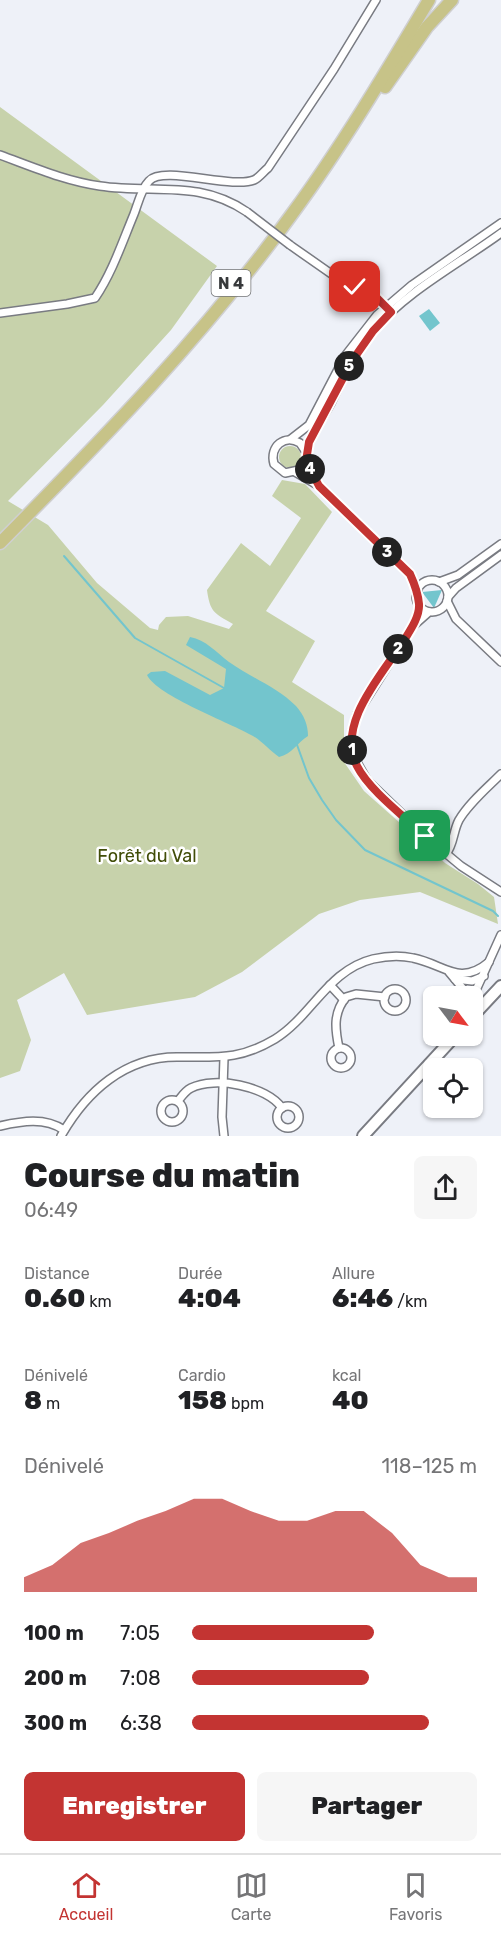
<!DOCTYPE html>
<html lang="fr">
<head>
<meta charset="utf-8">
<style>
	body { margin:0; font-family:Rubik,sans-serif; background:#f6f6f6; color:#202124; height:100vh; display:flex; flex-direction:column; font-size:22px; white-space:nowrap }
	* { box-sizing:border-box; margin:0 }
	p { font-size:20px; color:#757577 }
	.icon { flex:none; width:33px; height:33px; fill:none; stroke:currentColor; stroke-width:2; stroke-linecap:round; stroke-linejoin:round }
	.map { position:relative; height:1136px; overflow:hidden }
	.panel { display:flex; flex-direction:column; background:#fff; flex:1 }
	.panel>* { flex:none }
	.needle { width:39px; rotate:122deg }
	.fabs { position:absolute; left:423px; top:986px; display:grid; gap:12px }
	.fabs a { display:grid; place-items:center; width:60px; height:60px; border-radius:9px; background:#fff; box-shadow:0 2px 4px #0004; font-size:30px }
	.pin { position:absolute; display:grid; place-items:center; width:51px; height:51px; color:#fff; margin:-26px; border-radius:12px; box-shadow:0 3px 9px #0006 }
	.km { position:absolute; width:30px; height:30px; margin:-15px; border-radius:50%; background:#222; color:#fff; font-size:16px; line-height:30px; text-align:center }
	.round { display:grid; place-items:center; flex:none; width:63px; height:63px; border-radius:9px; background:#f6f6f6 }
	.head { display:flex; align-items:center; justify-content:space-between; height:102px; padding:0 24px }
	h1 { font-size:33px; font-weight:800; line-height:45px }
	.figures { display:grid; grid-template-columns:repeat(3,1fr); gap:9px; height:102px; padding:6px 24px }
	.figures div { display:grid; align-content:center }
	.figures b { font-size:26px; font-weight:800 }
	.figures small { font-size:16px; font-weight:400 }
	.figures p { font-size:16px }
	.chart { height:168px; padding:12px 24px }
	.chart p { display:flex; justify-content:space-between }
	.chart svg { width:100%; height:108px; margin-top:6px; fill:#c33432; opacity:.7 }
	.button { display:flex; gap:12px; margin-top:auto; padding:12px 24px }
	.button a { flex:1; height:69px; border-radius:9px; background:#c33432; color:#fff; font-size:24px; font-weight:800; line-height:69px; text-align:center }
	.button a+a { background:#f6f6f6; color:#202124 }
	ul { padding:0 24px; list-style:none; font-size:20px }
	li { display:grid; grid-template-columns:96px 72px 1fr; align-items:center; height:45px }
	li i { height:15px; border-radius:8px; background:#c33432 }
	.dock { display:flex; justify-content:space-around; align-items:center; height:84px; border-top:2px solid #e0e0e0; background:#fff; font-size:16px; color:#757577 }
	.dock a { display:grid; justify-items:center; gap:3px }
	.dock .selected { color:#c33432 }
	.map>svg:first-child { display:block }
	.green { fill:#c7d2ab }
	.water { fill:#73c5cd }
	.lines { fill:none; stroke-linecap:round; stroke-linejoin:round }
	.stream { stroke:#73c5cd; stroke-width:2 }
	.minor-casing { stroke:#797b82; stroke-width:10 }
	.secondary-casing { stroke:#797b82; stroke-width:14 }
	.trunk-casing { stroke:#cfcfd0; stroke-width:15 }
	.minor { stroke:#fff; stroke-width:7 }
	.secondary { stroke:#fff; stroke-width:10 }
	.trunk { stroke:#c7c388; stroke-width:12 }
	.minor-bridge-casing { stroke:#797b82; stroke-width:10; stroke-linecap:butt }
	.minor-bridge { stroke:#fff; stroke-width:7 }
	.route-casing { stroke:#fff; stroke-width:12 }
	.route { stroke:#c33432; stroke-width:8 }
	.labels { text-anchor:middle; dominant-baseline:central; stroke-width:5; stroke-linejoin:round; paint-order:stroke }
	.shield { fill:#fff; stroke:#737476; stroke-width:1.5 }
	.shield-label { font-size:16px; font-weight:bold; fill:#37393b }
	.park-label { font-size:18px; fill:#414d08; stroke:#fff }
</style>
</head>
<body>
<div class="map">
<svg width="501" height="1136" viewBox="0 0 501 1136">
	<rect width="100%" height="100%" fill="#eef1f8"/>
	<g class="green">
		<path d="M0 107 217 266 171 330 103 405 8 501 48 525 97 583 150 628 158 630 159 625 166 617 188 616 229 629 233 624C214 613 210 612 207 590L241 543 270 566 301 518 272 496 282 480 305 484 332 512 266 611 315 641 292 682 344 715V762L364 791 445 863 478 884 494 897 498 924 420 892 360 900 319 914 242 972 195 997 87 1015 64 973 17 1000 31 1040 20 1071 0 1078Z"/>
		<circle cx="290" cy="457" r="11"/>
	</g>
	<g class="water">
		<polygon points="429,309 440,323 430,331 419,316"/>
		<polygon points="442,590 434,608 422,592"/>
		<path d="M190 637C206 640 216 652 229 662 250 677 277 687 296 706 304 715 308 725 308 736 297 743 292 754 279 757 270 751 263 742 253 736 231 723 157 696 147 675L151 672 165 671 210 695 224 688 226 669 186 645Z"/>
	</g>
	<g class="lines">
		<g class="stream">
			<polyline points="64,556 135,638 224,688"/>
			<polyline points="296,742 309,778 322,800 336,820 365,850 493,911 498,916"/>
		</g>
		<defs>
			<g id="minor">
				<path d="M0 155C33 167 65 181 100 186 153 194 199 179 247 212"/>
				<polyline points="290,245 340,280 373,295 387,308"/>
				<path d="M0 313 67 304 95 298C112 273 122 243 134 214 138 204 141 189 149 181 163 165 231 189 254 180 259 178 263 172 268 168L334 69 376 0"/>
				<polyline points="291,439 309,425 345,356 377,315 412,285 501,223"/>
				<path d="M306 452C311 434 322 419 331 403 343 378 355 353 373 331 405 292 460 263 501 233"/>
				<path d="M306 461 299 470 285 473 274 464C269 446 285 434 300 443L306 452V461L318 485"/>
				<polyline points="295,472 319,486 410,574 418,591"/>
				<circle cx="432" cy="596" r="16"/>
				<polyline points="439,582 458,575 501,544"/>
				<polyline points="448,597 456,588 501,555"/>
				<polyline points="447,601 456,619 501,662"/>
				<polyline points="429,612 412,627 357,714 352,732 354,757 367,780 425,836 461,866 501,892"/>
				<path d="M446 854C454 844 453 831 459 820 469 803 487 788 501 774"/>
				<polyline points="449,972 469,996"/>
				<polyline points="455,979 472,981 484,976"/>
				<polyline points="330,985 344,1000"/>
				<circle cx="395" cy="1000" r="11"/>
				<polyline points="472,999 501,935"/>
				<circle cx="341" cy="1058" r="10"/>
				<path d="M339 1048C335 1029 333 1013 346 997L356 994 385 997"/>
				<circle cx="172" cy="1111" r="11"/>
				<path d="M178 1101C182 1096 185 1091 191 1088 215 1076 267 1086 282 1108"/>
				<circle cx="288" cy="1117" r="11"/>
				<path d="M0 1126C22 1121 45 1117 64 1130"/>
				<path d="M61 1136C86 1092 125 1056 179 1057 218 1057 240 1060 275 1039 312 1016 328 970 373 959 386 956 400 955 413 958 444 964 459 987 489 962"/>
				<polyline points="224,1136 222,1117 224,1058"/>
			</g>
			<g id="secondary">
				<polyline points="472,1017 501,986"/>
				<polyline points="363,1136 456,1035"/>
			</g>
			<g id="trunk">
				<polyline points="385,87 427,27 452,0"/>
				<path d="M0 543C103 439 206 333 292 214 342 146 386 72 429 0"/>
			</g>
		</defs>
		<use href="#minor" class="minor-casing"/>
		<use href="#secondary" class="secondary-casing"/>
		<use href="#trunk" class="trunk-casing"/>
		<use href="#minor" class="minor"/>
		<use href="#secondary" class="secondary"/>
		<use href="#trunk" class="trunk"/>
		<defs>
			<polyline id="minor-bridge" points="247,212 290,245"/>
		</defs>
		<use href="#minor-bridge" class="minor-bridge-casing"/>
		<use href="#minor-bridge" class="minor-bridge"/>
	</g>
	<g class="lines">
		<defs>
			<path id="route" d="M355 287 374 295 391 312 373 331 352 361 309 442 306 461 319 486 410 574C415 585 418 593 419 604 420 617 409 632 403 642 381 676 336 724 357 766 369 790 405 817 425 836"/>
		</defs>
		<use href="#route" class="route-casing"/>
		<use href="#route" class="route"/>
	</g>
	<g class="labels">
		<rect class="shield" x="211.5" y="270" width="39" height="26" rx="4.5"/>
		<g class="shield-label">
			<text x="231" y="283">N 4</text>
		</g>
		<g class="park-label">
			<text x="147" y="856">Forêt du Val</text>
		</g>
	</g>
</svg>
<div class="fabs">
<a><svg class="needle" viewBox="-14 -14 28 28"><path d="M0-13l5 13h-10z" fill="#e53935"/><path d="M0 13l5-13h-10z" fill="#757577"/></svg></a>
<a><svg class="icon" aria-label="locate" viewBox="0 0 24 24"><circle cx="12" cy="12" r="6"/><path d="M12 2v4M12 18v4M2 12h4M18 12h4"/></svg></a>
</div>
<div class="pin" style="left:425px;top:836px;background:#1e9e55"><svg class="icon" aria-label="arrive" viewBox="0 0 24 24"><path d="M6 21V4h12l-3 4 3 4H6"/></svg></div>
<div class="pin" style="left:355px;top:287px;background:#d93025"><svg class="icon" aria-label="check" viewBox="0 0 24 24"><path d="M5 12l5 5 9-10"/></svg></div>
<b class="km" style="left:352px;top:750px">1</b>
<b class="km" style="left:398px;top:649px">2</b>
<b class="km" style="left:387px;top:552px">3</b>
<b class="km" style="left:310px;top:469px">4</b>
<b class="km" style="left:349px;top:366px">5</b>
</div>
<section class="panel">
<div class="head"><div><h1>Course du matin</h1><p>06:49</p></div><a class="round"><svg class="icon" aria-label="share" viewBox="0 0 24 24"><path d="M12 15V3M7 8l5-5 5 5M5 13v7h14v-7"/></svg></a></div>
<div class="figures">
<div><p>Distance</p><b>0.60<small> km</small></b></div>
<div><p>Durée</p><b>4:04</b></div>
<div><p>Allure</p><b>6:46<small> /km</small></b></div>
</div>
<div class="figures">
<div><p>Dénivelé</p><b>8<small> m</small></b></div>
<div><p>Cardio</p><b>158<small> bpm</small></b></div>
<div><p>kcal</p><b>40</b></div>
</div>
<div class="chart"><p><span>Dénivelé</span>118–125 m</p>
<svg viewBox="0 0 160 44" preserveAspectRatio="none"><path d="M0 44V38L10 33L20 24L30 20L40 15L50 11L60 6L70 6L80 11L90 15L100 15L110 11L120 11L130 20L140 33L150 38L160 38V44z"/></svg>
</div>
<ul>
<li><b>100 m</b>7:05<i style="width:64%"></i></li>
<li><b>200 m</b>7:08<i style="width:62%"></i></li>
<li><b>300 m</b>6:38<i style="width:83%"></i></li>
</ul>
<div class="button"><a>Enregistrer</a><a>Partager</a></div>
</section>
<nav class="dock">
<a class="selected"><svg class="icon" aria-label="home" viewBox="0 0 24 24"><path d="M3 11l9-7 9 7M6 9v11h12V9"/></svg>Accueil</a>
<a><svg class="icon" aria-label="map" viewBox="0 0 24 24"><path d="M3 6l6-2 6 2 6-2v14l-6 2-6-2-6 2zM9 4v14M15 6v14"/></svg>Carte</a>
<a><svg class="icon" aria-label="saved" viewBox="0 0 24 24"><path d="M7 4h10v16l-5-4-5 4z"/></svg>Favoris</a>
</nav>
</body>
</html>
